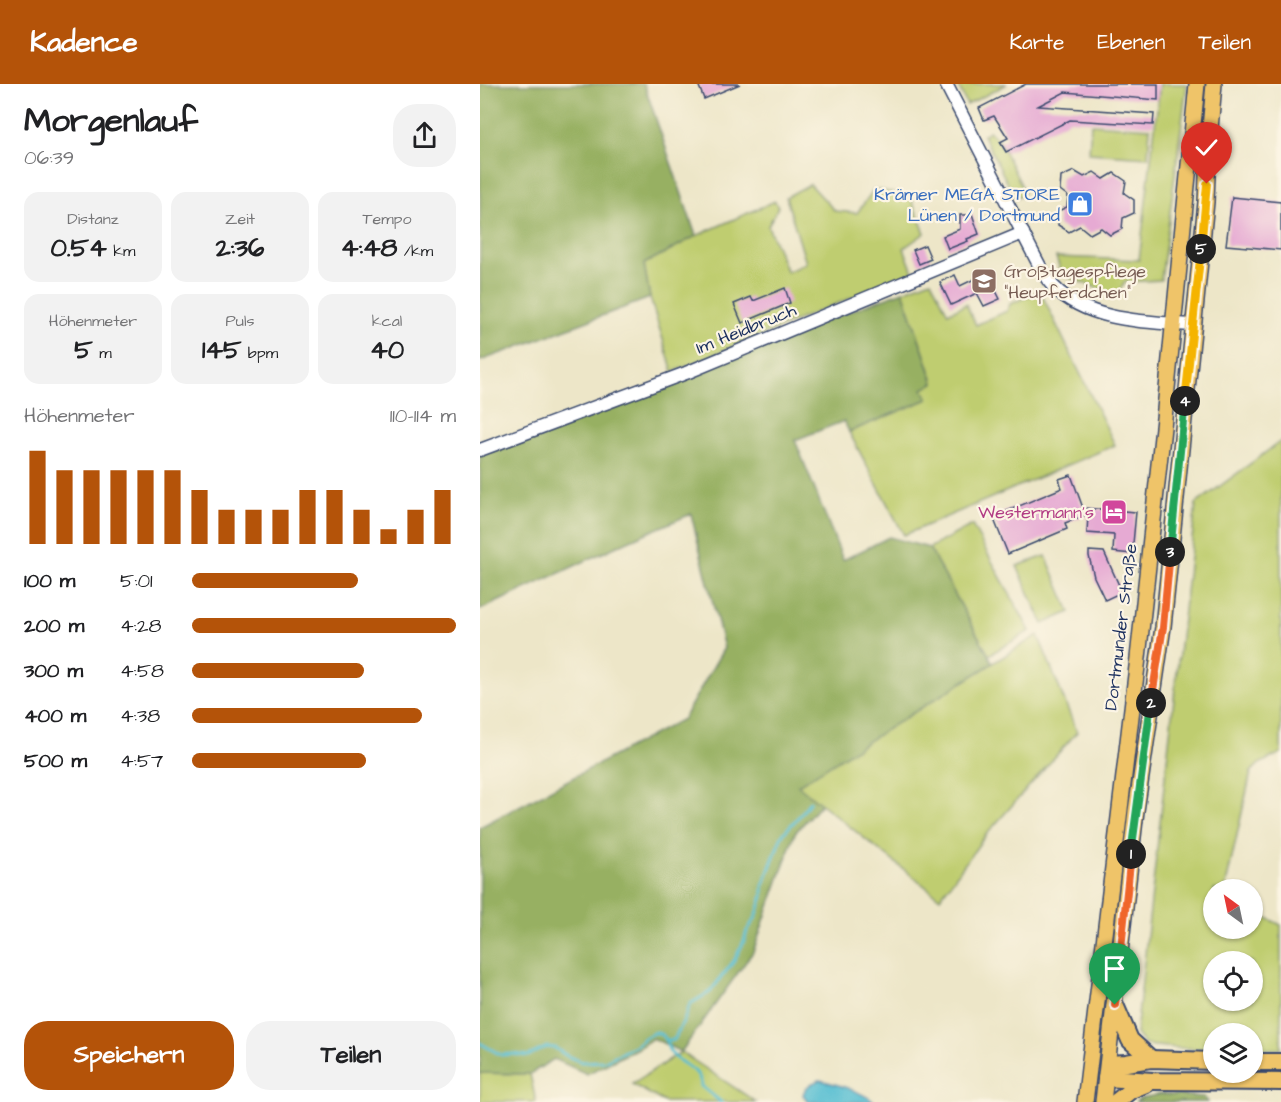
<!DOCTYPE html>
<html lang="de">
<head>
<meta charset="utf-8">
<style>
	body { margin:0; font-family:"Architects Daughter",sans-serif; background:#f2f2f2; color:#202124; height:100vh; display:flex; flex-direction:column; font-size:22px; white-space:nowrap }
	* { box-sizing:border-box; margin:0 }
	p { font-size:20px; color:#757577 }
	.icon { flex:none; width:33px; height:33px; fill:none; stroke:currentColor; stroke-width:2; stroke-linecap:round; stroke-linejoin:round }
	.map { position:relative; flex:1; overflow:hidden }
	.sheet { display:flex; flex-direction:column; background:#fff; width:480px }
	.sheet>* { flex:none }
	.needle { width:39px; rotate:327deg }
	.buttons { position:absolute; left:723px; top:795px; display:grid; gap:12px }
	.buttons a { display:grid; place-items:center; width:60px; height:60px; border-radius:50%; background:#fff; box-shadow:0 2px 4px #0004; font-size:30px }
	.pin { position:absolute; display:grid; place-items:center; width:51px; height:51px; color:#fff; margin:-62px -26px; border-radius:50% 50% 50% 0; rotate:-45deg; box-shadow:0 0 6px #0007 }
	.pin .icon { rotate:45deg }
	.km { position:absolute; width:30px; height:30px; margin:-15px; border-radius:50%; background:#222; color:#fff; font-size:16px; line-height:30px; text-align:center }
	.round { display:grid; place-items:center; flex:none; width:63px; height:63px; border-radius:24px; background:#f2f2f2 }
	.overview { display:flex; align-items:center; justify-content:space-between; height:102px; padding:0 24px }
	h1 { font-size:33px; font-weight:700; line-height:45px }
	.stats { display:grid; grid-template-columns:repeat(3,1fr); gap:9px; height:102px; padding:6px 24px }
	.stats div { display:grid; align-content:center; border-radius:15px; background:#f2f2f2; text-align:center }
	.stats b { font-size:26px; font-weight:700 }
	.stats small { font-size:16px; font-weight:400 }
	.stats p { font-size:16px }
	.chart { height:168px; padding:12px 24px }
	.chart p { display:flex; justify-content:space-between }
	.chart svg { width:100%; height:108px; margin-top:6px; stroke:#b45309; stroke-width:6 }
	.primary-button { display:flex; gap:12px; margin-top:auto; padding:12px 24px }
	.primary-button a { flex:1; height:69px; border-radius:24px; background:#b45309; color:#fff; font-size:24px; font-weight:700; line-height:69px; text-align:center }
	.primary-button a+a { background:#f2f2f2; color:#202124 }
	ul { padding:0 24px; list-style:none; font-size:20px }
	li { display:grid; grid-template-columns:96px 72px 1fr; align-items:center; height:45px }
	li i { height:15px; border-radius:8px; background:#b45309 }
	header { display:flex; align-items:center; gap:36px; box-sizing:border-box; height:84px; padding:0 30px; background:#b45309; color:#fff }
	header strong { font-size:28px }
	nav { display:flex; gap:33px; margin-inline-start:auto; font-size:21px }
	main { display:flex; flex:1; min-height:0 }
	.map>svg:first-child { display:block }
	.green { fill:#bfcd6f; stroke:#6d7e66; stroke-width:1.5; fill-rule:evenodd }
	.forest { fill:#97b062; stroke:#597060; stroke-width:1.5 }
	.water { fill:#55bed2; stroke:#387698; stroke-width:1.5 }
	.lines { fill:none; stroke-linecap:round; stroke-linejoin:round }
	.stream { stroke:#55bed2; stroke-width:3 }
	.building { fill:#e6aad3 }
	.minor-casing { stroke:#3a4a6e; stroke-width:15 }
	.major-casing { stroke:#3a4a6e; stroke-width:18 }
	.highway-casing { stroke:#3a4a6e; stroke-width:20 }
	.minor { stroke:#fff; stroke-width:12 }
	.major { stroke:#efc469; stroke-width:15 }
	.highway { stroke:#efc469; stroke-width:16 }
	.split-1-casing { stroke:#fff; stroke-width:12 }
	.split-2-casing { stroke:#fff; stroke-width:12 }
	.split-3-casing { stroke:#fff; stroke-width:12 }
	.split-4-casing { stroke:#fff; stroke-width:12 }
	.split-5-casing { stroke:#fff; stroke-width:12 }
	.split-6-casing { stroke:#fff; stroke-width:12 }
	.split-1 { stroke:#f0652b; stroke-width:8 }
	.split-2 { stroke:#22a559; stroke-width:8 }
	.split-3 { stroke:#f0652b; stroke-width:8 }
	.split-4 { stroke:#22a559; stroke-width:8 }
	.split-5 { stroke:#f5b400; stroke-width:8 }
	.split-6 { stroke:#f5b400; stroke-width:8 }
	.labels { text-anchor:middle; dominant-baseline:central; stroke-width:4.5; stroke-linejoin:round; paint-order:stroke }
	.shop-label { font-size:18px; fill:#366cbe; stroke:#fcf5e5; text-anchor:end }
	.education-label { font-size:18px; fill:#785e54; stroke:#fcf5e5; text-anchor:start }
	.street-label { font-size:18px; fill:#1b2f5e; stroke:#fcf5e5 }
	.hotel-label { font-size:18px; fill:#b23c85; stroke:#fcf5e5; text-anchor:end }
</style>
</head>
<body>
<header>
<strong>Kadence</strong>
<nav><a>Karte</a><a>Ebenen</a><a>Teilen</a></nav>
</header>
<main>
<section class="sheet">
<div class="overview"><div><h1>Morgenlauf</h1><p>06:39</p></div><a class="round"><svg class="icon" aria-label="share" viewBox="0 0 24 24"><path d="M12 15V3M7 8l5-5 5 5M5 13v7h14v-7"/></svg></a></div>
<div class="stats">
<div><p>Distanz</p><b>0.54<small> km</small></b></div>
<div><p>Zeit</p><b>2:36</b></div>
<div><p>Tempo</p><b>4:48<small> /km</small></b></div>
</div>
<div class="stats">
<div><p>Höhenmeter</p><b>5<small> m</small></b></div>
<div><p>Puls</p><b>145<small> bpm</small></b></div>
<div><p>kcal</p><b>40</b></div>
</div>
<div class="chart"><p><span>Höhenmeter</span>110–114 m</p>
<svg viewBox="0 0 160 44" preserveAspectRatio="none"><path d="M5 44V6M15 44V14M25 44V14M35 44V14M45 44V14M55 44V14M65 44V22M75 44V30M85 44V30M95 44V30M105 44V22M115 44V22M125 44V30M135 44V38M145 44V30M155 44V22"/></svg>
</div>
<ul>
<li><b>100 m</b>5:01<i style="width:63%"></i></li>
<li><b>200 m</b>4:28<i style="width:100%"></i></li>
<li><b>300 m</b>4:58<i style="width:65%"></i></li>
<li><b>400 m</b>4:38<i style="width:87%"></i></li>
<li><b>500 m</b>4:57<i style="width:66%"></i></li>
</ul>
<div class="primary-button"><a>Speichern</a><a>Teilen</a></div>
</section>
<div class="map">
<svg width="801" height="1018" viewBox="0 0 801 1018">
	<rect width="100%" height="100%" fill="#fcf5e5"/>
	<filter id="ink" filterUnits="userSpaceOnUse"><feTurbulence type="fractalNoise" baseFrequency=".0167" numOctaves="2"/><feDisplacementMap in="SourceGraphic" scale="12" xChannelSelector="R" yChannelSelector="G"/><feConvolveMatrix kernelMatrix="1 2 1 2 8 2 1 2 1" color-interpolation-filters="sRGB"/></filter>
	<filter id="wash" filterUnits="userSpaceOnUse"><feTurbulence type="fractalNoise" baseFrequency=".008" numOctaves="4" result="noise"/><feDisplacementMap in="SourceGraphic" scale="24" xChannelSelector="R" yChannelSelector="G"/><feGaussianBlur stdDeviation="1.35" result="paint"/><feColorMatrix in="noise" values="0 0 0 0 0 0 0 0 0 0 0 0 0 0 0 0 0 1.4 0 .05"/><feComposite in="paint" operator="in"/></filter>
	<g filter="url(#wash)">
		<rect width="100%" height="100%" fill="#ede6c8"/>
		<g class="green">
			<polygon points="477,0 527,0 487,21"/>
			<polygon points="680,0 707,0 681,196 645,198 636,211 582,191 576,173 659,176"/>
			<polygon points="611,40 670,44 668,73 609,69"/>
			<polygon points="509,47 520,58 544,107 543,110 535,114 503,51"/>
			<polygon points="330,100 355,127 377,129 394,105 430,112 445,149 424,164 433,188 193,288 170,214 164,180 216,152 295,117 298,123 288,142 307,188 326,179 306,113"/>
			<polygon points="451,196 468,229 486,220 496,241 527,227 530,220 560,207 635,361 424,451 369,348 448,315 442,305 454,298 423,207"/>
			<path d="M801 357V669L779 680 771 688 745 805 734 806V844H772L773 827 801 841V965H773L772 950H734L733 965 699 964 665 961 656 950 716 420ZM734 878H772V916H734Z"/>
			<polygon points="492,441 550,547 509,571 449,464"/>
			<polygon points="566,472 590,528 563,540 537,482"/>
			<polygon points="558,551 597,648 505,752 460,814 317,701"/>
			<polygon points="201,968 276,1018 184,1018 152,1000"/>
			<polygon points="0,989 50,990 56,1018 0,1018"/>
		</g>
		<g class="forest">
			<polygon points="0,0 164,0 216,152 164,180 170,214 0,277"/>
			<polygon points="423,207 454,299 443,305 448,315 369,348 364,337 315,356 363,476 409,453 449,464 513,579 318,701 341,720 315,749 273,868 201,968 173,954 158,964 107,990 74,975 50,990 0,989 0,743 203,635 244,564 211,430 148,457 0,526 0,367"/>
			<polygon points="680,1010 724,1013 728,1018 656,1018 659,1015"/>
		</g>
		<path class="water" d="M340 996C359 1001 378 1006 395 1018H329L323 1011C325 1002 332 999 340 996Z"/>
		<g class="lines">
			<g class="stream">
				<polyline points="187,956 194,956 205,934 210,920 230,908 254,877 264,857 267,847 276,833 283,812 283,802 302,751 321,730 330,717"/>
				<path d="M0 959 21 971 33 970 48 972 67 963 75 964 87 972 102 978 125 977 156 961 166 953 175 948C192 954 183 960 192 970 202 982 221 984 221 1002L241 1018"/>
			</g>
		</g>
		<g id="blocks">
			<g class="building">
				<polygon points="218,0 260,0 224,15"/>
				<polygon points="546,0 678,0 678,16 585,8 558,22 674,30 673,41 590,36 526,68 520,58 528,54 514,32 504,36 499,24"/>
				<polygon points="594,87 604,93 614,88 624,95 634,89 646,97 644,109 654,116 654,129 643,134 642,145 630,151 621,144 610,150 600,142 589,148 578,141 578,127 587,123 588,112 580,106 581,93"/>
				<polygon points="752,113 801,118 801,166 746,161"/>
				<polygon points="492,130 499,150 487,155 488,157 468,165 463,152 480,145 480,131 488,131"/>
				<polygon points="445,161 451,175 439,180 433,166"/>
				<polygon points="507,189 520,215 504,222 497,209 471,221 460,198 475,191 480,202"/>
				<polygon points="305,204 310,219 262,239 254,220 271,213 273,217"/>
				<polygon points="591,391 603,424 656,428 652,470 633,468 634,451 607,449 608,430 585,439 587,445 528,470 513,433 582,404 579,395"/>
				<polygon points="609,467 624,468 642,508 625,516 614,493 609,472"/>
			</g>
		</g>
	</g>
	<g filter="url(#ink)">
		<use href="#blocks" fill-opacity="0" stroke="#3a4a6e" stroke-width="1.5"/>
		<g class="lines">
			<defs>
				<g id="minor">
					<path d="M466 0 556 175C561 185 566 195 573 202 607 238 668 238 713 241"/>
					<polyline points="0,366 206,289 543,149"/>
				</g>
				<g id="major">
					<polyline points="605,1018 658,574 685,325 717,0"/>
					<polyline points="623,1018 656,727 683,543 726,118 728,67 734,0"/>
				</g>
				<g id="highway">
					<polyline points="635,921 650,956 671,975"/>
					<polyline points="772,978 801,978"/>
					<polyline points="628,980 646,979 671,975 734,977"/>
					<polyline points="626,994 673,997 801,998"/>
					<polyline points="636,1018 651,1006 668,999"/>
				</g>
			</defs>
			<use href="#minor" class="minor-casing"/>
			<use href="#major" class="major-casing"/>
			<use href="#highway" class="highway-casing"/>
			<use href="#minor" class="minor"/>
			<use href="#major" class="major"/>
			<use href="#highway" class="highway"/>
		</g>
	</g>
	<g class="lines" filter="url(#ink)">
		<defs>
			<polyline id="split-1" points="635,921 651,770"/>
			<polyline id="split-2" points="651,770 671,619"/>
			<polyline id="split-3" points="671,619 683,543 690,468"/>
			<polyline id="split-4" points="690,468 705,317"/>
			<polyline id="split-5" points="705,317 721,165"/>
			<polyline id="split-6" points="721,165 727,100"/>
		</defs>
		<use href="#split-1" class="split-1-casing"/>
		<use href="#split-2" class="split-2-casing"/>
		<use href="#split-3" class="split-3-casing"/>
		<use href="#split-4" class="split-4-casing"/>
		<use href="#split-5" class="split-5-casing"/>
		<use href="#split-6" class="split-6-casing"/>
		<use href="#split-1" class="split-1"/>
		<use href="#split-2" class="split-2"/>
		<use href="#split-3" class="split-3"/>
		<use href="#split-4" class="split-4"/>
		<use href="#split-5" class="split-5"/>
		<use href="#split-6" class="split-6"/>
	</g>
	<defs>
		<symbol id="shop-square" viewBox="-11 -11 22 22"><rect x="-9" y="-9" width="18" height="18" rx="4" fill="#3f7fe0" stroke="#fcf5e5"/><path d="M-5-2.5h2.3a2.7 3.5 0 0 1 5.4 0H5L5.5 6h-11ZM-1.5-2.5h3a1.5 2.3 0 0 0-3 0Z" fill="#fff"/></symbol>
		<symbol id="school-square" viewBox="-11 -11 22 22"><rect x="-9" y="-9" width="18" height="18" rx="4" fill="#8d6e63" stroke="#fcf5e5"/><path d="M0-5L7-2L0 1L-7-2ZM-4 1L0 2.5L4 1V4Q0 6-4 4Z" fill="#fff"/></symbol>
		<symbol id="hotel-square" viewBox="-11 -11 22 22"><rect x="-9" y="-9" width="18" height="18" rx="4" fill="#d1479c" stroke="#fcf5e5"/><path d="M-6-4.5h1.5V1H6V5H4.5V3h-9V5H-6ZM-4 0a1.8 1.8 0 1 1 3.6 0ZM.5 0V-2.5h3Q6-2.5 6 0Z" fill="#fff"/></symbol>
	</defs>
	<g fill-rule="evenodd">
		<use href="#shop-square" x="585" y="105" width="30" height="30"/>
		<use href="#school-square" x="489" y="182" width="30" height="30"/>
		<use href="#hotel-square" x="619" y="413" width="30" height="30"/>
	</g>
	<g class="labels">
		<g class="shop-label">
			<text x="580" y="110">Krämer MEGA STORE<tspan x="580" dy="21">Lünen / Dortmund</tspan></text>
		</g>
		<g class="education-label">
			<text x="524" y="187">Großtagespflege<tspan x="524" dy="21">"Heupferdchen"</tspan></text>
		</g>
		<g class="street-label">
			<text transform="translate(266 245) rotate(-22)">Im Heidbruch</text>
			<text transform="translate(641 543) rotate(-83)">Dortmunder Straße</text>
		</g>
		<g class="hotel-label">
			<text x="614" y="428">Westermann's</text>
		</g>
	</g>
</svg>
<div class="buttons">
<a><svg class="needle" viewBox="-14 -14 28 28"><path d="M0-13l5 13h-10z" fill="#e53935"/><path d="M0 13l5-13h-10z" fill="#757577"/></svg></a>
<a><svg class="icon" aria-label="locate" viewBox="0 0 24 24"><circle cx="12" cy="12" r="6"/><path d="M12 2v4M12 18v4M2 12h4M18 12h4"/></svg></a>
<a><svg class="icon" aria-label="layers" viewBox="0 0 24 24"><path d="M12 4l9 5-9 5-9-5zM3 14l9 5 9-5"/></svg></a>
</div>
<div class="pin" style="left:635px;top:921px;background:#1e9e55"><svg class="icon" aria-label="arrive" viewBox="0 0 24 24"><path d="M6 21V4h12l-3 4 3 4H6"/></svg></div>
<div class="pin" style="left:727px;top:100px;background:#d93025"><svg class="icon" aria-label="check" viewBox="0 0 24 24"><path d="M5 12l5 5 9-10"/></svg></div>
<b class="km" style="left:651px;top:770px">1</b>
<b class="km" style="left:671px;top:619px">2</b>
<b class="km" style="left:690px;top:468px">3</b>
<b class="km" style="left:705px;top:317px">4</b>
<b class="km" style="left:721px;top:165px">5</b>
</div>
</main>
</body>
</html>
